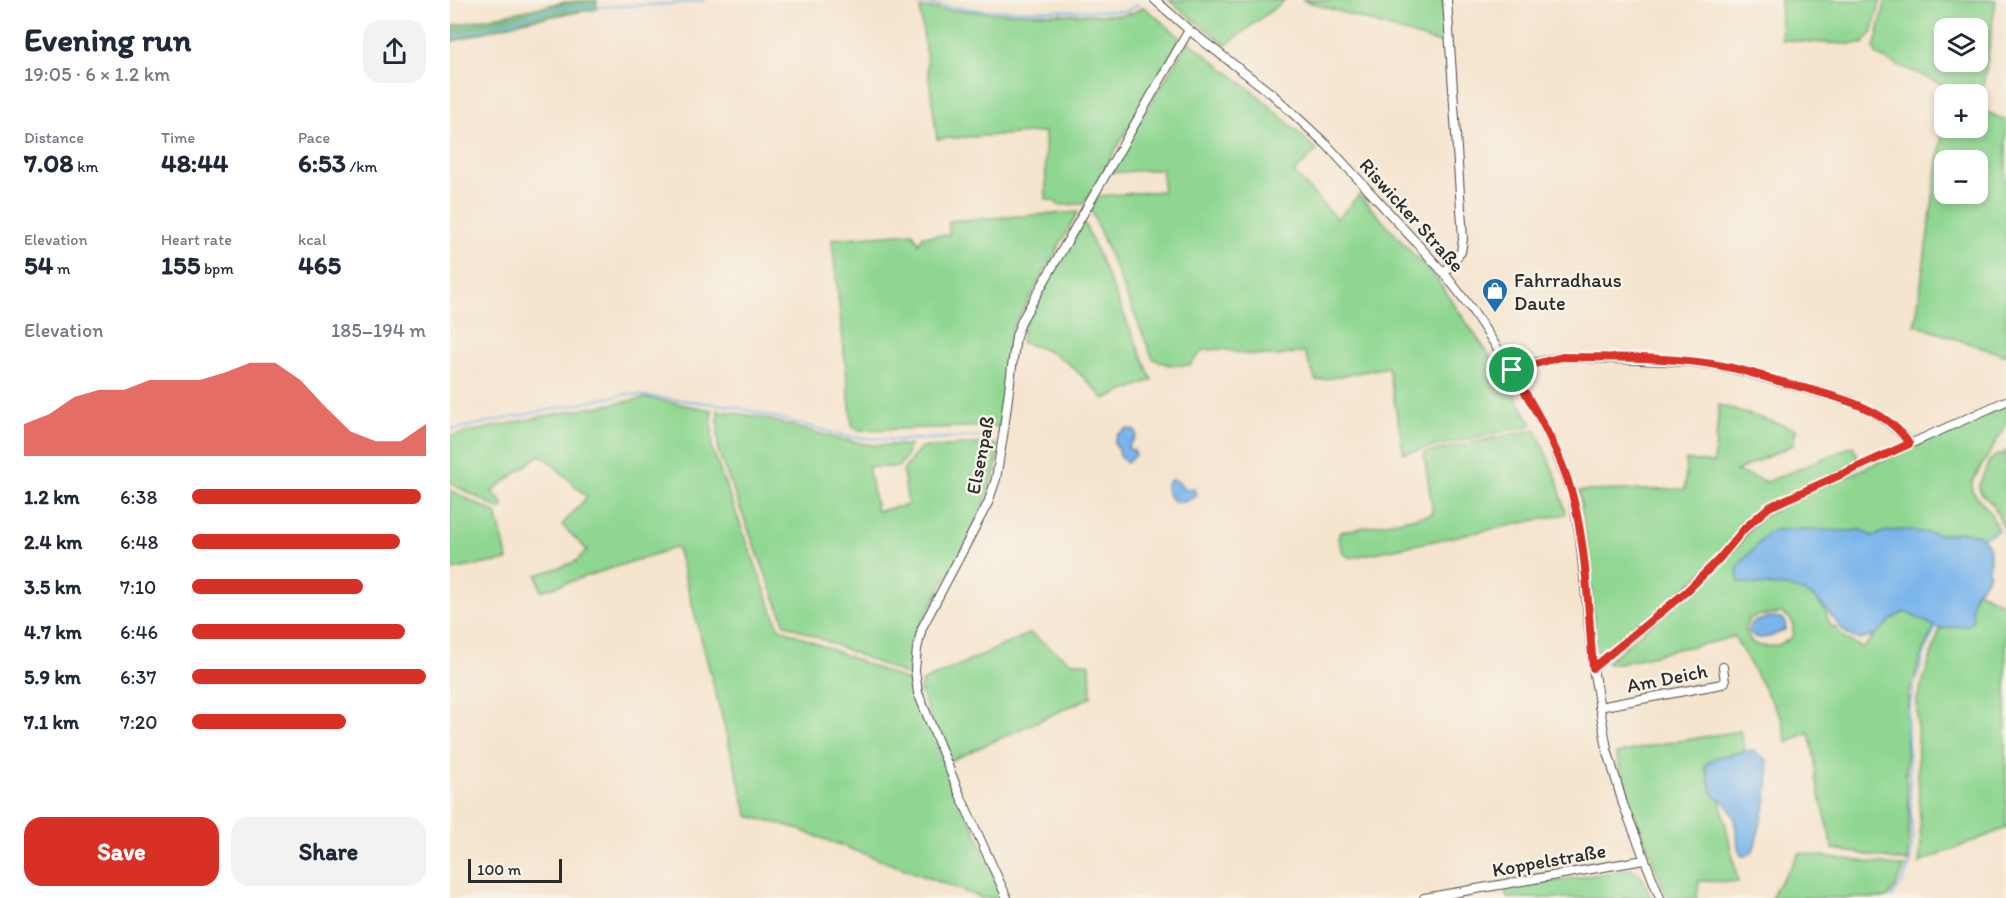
<!DOCTYPE html>
<html lang="en">
<head>
<meta charset="utf-8">
<style>
	body { margin:0; font-family:Itim,sans-serif; background:#f2f2f3; color:#1f2937; height:100vh; display:flex; flex-direction:column; font-size:22px; white-space:nowrap }
	* { box-sizing:border-box; margin:0 }
	p { font-size:20px; color:#747a83 }
	.icon { flex:none; width:33px; height:33px; fill:none; stroke:currentColor; stroke-width:2; stroke-linecap:round; stroke-linejoin:round }
	.map { position:relative; flex:1; overflow:hidden }
	.drawer { display:flex; flex-direction:column; background:#fff; width:450px }
	.drawer>* { flex:none }
	.controls { position:absolute; left:1484px; top:18px; display:grid; gap:12px }
	.controls a { display:grid; place-items:center; width:54px; height:54px; border-radius:12px; background:#fff; box-shadow:0 3px 9px #0003; font-size:30px }
	.scale { position:absolute; left:18px; bottom:15px; width:94px; box-sizing:border-box; padding-left:6px; border:3px solid #2b2b2b; border-top:0; font-size:16px; line-height:21px; white-space:nowrap; color:#2b2b2b; -webkit-text-stroke:4px #f7f3e8; paint-order:stroke }
	.pin { position:absolute; display:grid; place-items:center; width:51px; height:51px; color:#fff; margin:-26px; border:3px solid #fff; border-radius:50%; box-shadow:0 2px 6px #0007 }
	.round { display:grid; place-items:center; flex:none; width:63px; height:63px; border-radius:18px; background:#f2f2f3 }
	.overview { display:flex; align-items:center; justify-content:space-between; height:102px; padding:0 24px }
	h1 { font-size:33px; font-weight:700; line-height:45px }
	.metrics { display:grid; grid-template-columns:repeat(3,1fr); gap:9px; height:102px; padding:6px 24px }
	.metrics div { display:grid; align-content:center }
	.metrics b { font-size:26px; font-weight:700 }
	.metrics small { font-size:16px; font-weight:400 }
	.metrics p { font-size:16px }
	.chart { height:168px; padding:12px 24px }
	.chart p { display:flex; justify-content:space-between }
	.chart svg { width:100%; height:108px; margin-top:6px; fill:#d93025; opacity:.7 }
	.button { display:flex; gap:12px; margin-top:auto; padding:12px 24px }
	.button a { flex:1; height:69px; border-radius:18px; background:#d93025; color:#fff; font-size:24px; font-weight:700; line-height:69px; text-align:center }
	.button a+a { background:#f2f2f3; color:#1f2937 }
	ul { padding:0 24px; list-style:none; font-size:20px }
	li { display:grid; grid-template-columns:96px 72px 1fr; align-items:center; height:45px }
	li i { height:15px; border-radius:8px; background:#d93025 }
	main { display:flex; flex:1; min-height:0 }
	.map>svg:first-child { display:block }
	.green { fill:#8fd791; stroke:#5d815e; stroke-width:1.5; fill-rule:evenodd }
	.forest { fill:#73b87b; stroke:#4f7253; stroke-width:1.5 }
	.water { fill:#79b5eb; stroke:#52708b; stroke-width:1.5 }
	.lines { fill:none; stroke-linecap:round; stroke-linejoin:round }
	.stream { stroke:#79b5eb; stroke-width:2 }
	.minor-casing { stroke:#494743; stroke-width:10 }
	.minor { stroke:#fff; stroke-width:8 }
	.route-casing { stroke:#fff; stroke-width:12 }
	.route { stroke:#d93025; stroke-width:8 }
	.labels { text-anchor:middle; dominant-baseline:central; stroke-width:5; stroke-linejoin:round; paint-order:stroke }
	.street-label { font-size:20px; fill:#2b2b2b; stroke:#f7f3e8 }
	.poi-label { font-size:20px; fill:#2b2b2b; stroke:#f7f3e8; text-anchor:start }
</style>
</head>
<body>
<main>
<section class="drawer">
<div class="overview"><div><h1>Evening run</h1><p>19:05 · 6 × 1.2 km</p></div><a class="round"><svg class="icon" aria-label="share" viewBox="0 0 24 24"><path d="M12 15V3M7 8l5-5 5 5M5 13v7h14v-7"/></svg></a></div>
<div class="metrics">
<div><p>Distance</p><b>7.08<small> km</small></b></div>
<div><p>Time</p><b>48:44</b></div>
<div><p>Pace</p><b>6:53<small> /km</small></b></div>
</div>
<div class="metrics">
<div><p>Elevation</p><b>54<small> m</small></b></div>
<div><p>Heart rate</p><b>155<small> bpm</small></b></div>
<div><p>kcal</p><b>465</b></div>
</div>
<div class="chart"><p><span>Elevation</span>185–194 m</p>
<svg viewBox="0 0 160 44" preserveAspectRatio="none"><path d="M0 44V31L10 27L20 20L30 17L40 17L50 13L60 13L70 13L80 10L90 6L100 6L110 13L120 24L130 34L140 38L150 38L160 31V44z"/></svg>
</div>
<ul>
<li><b>1.2 km</b>6:38<i style="width:98%"></i></li>
<li><b>2.4 km</b>6:48<i style="width:89%"></i></li>
<li><b>3.5 km</b>7:10<i style="width:73%"></i></li>
<li><b>4.7 km</b>6:46<i style="width:91%"></i></li>
<li><b>5.9 km</b>6:37<i style="width:100%"></i></li>
<li><b>7.1 km</b>7:20<i style="width:66%"></i></li>
</ul>
<div class="button"><a>Save</a><a>Share</a></div>
</section>
<div class="map">
<svg width="1556" height="898" viewBox="0 0 1556 898">
	<rect width="100%" height="100%" fill="#f7f3e8"/>
	<filter id="ink" filterUnits="userSpaceOnUse"><feTurbulence type="fractalNoise" baseFrequency=".0167" numOctaves="2"/><feDisplacementMap in="SourceGraphic" scale="12" xChannelSelector="R" yChannelSelector="G"/><feConvolveMatrix kernelMatrix="1 2 1 2 8 2 1 2 1" color-interpolation-filters="sRGB"/></filter>
	<filter id="wash" filterUnits="userSpaceOnUse"><feTurbulence type="fractalNoise" baseFrequency=".008" numOctaves="4" result="noise"/><feDisplacementMap in="SourceGraphic" scale="24" xChannelSelector="R" yChannelSelector="G"/><feGaussianBlur stdDeviation="1.35" result="paint"/><feColorMatrix in="noise" values="0 0 0 0 0 0 0 0 0 0 0 0 0 0 0 0 0 1.4 0 .05"/><feComposite in="paint" operator="in"/></filter>
	<g filter="url(#wash)">
		<rect width="100%" height="100%" fill="#f5e4ce"/>
		<g class="green">
			<polygon points="719,0 835,0 776,45"/>
			<polygon points="852,0 993,0 996,45"/>
			<path d="M1330 0H1431L1422 33 1413 44C1386 45 1359 41 1332 40Z"/>
			<path d="M1436 0H1546L1531 102 1527 100V94H1514L1427 56 1424 48ZM1494 28H1527V62H1494Z"/>
			<polygon points="694,7 731,38 634,204 608,205 606,202 596,199 595,132 487,139 470,8 548,13 672,15 683,13"/>
			<polygon points="738,41 810,97 867,150 844,173 887,219 909,195 988,281 1056,380 1082,425 954,453 938,367 866,381 854,352 827,356 794,354 773,349 753,350 740,365 719,365 703,359 641,210 648,196 713,191 712,169 659,173"/>
			<path d="M1527 107 1556 121V356L1465 325 1494 120V128H1527ZM1494 160H1527V194H1494Z"/>
			<polygon points="628,212 562,329 550,426 411,430 405,429 402,424 382,239 463,233 469,243 473,236 499,235 499,221"/>
			<path d="M633 223 635 224 702 380 654 399C624 367 615 354 571 342L574 326 583 307Z"/>
			<polygon points="197,398 262,410 262,449 329,628 463,683 473,714 555,898 532,898 342,827 298,816 227,547 91,591 87,575 125,562 137,550 112,525 137,497 98,460 90,455 42,491 54,505 50,509 0,483 0,436 99,415"/>
			<polygon points="1269,405 1346,429 1343,445 1286,471 1317,482 1403,446 1411,463 1337,496 1277,547 1236,588 1159,651 1153,654 1147,653 1138,551 1129,491 1235,489 1236,460 1264,463"/>
			<path d="M1556 405V425L1522 482V491L1540 512 1548 531 1533 538C1522 530 1509 534 1497 534 1471 536 1448 523 1423 537L1412 530 1398 531 1338 529 1310 541 1298 557 1292 561 1295 583 1326 585 1347 589 1364 597 1375 610 1380 625 1386 628 1395 639 1413 648C1425 636 1439 616 1456 612L1485 626 1474 648 1458 696 1456 777 1459 813 1458 862 1383 849 1366 780 1365 760 1359 732 1337 743 1332 720 1284 636C1264 644 1244 645 1223 650 1202 655 1180 663 1158 664L1157 662 1260 574 1314 516 1342 501ZM1331 613C1343 618 1345 624 1342 637 1330 647 1316 649 1302 643L1295 630 1299 619 1306 616Z"/>
			<path d="M268 410 309 417 386 438 420 445H460L456 457 448 467H418L427 511 458 505 453 471 470 448 539 443 547 445C555 484 492 584 472 622 464 640 464 656 462 675L459 676 335 624 268 451Z"/>
			<polygon points="1086,429 1107,480 1116,514 900,558 894,554 888,539 890,532 983,514 974,453"/>
			<polygon points="1556,450 1556,522 1553,527 1544,506 1530,492 1529,485 1540,460 1547,455 1554,454"/>
			<polygon points="0,490 46,513 58,560 0,570"/>
			<path d="M1527 591 1556 605V828L1469 863 1471 846 1468 773 1467 699 1490 629 1517 625C1523 613 1520 600 1527 591Z"/>
			<polygon points="580,633 619,661 640,664 641,697 498,762 470,690 472,682"/>
			<polygon points="1290,731 1295,751 1265,758 1255,768 1262,791 1270,799 1288,882 1249,881 1247,898 1218,898 1181,806 1166,754 1204,745"/>
			<polygon points="1350,853 1455,867 1445,888 1437,898 1322,898 1325,889"/>
			<path d="M1181 869C1193 872 1196 887 1201 898H1057L1055 889Z"/>
		</g>
		<polygon class="forest" points="147,0 147,9 73,21 0,42 0,26 115,2"/>
		<g class="water">
			<polygon points="677,429 685,431 687,435 678,447 680,450 684,450 685,455 677,463 672,459 664,442 668,434"/>
			<path d="M723 479 730 483 733 489 744 488 746 496C733 505 721 506 716 489L718 482Z"/>
			<path d="M1354 529 1398 531 1412 530 1423 537 1432 532 1454 530 1496 535 1510 532 1529 535 1539 546 1540 552 1539 575 1532 586 1524 594 1522 608 1523 618 1521 622 1518 625 1490 629 1456 612C1437 616 1430 640 1409 639 1393 639 1380 609 1366 599 1343 582 1315 587 1289 582L1287 573 1288 566 1318 533 1325 530Z"/>
			<path d="M1319 617 1331 618 1335 621 1336 629C1324 636 1307 644 1298 631L1301 623Z"/>
			<path d="M1302 750 1317 760 1319 773 1317 798 1305 845C1303 852 1300 856 1292 856L1289 852 1284 817 1276 803 1265 796 1262 791 1255 765 1265 758Z"/>
		</g>
		<g class="lines">
			<g class="stream">
				<polyline points="439,0 530,10 676,11 688,5"/>
				<polyline points="0,38 104,9 220,4 255,0"/>
				<polyline points="0,430 177,394 282,406 400,437 450,440 539,436"/>
				<polyline points="1553,528 1556,525"/>
				<polyline points="1532,541 1534,536 1547,530"/>
				<polyline points="1466,681 1476,648 1487,625"/>
				<polyline points="1441,898 1452,883 1460,863 1462,840 1457,716 1464,686"/>
			</g>
		</g>
	</g>
	<g filter="url(#ink)">
		<g class="lines">
			<defs>
				<g id="minor">
					<polyline points="705,0 739,30 822,94 877,145 994,273 1020,307 1062,370 1079,398 1102,442 1122,494 1130,538 1143,668 1157,749 1173,804 1210,898"/>
					<polyline points="994,273 1011,252 1013,239 997,0"/>
					<polyline points="1062,370 1083,363 1112,357 1240,362 1272,366 1402,402 1423,412 1438,422 1456,438 1459,444"/>
					<path d="M1143 668C1184 636 1224 603 1262 566 1282 547 1297 525 1319 507L1556 401"/>
					<polyline points="1149,707 1272,684 1275,682 1273,667"/>
					<polyline points="557,898 510,795 468,693 465,670 467,649 472,628 538,503 546,479 553,436 566,336 572,320 739,30"/>
					<polyline points="974,898 1194,860"/>
				</g>
			</defs>
			<use href="#minor" class="minor-casing"/>
			<use href="#minor" class="minor"/>
		</g>
	</g>
	<g class="lines" filter="url(#ink)">
		<defs>
			<path id="route" d="M1112 357C1165 358 1221 356 1273 366 1295 370 1317 378 1339 384 1378 395 1437 406 1459 444L1319 507 1295 528 1269 559 1237 591 1143 668C1138 611 1137 549 1122 494 1110 450 1085 409 1062 370Z"/>
		</defs>
		<use href="#route" class="route-casing"/>
		<use href="#route" class="route"/>
	</g>
	<defs>
		<symbol id="shop-pin" viewBox="-11 -11 22 30"><path d="M0 17L-7.5 6A9.5 9.5 0 1 1 7.5 6Z" fill="#1f6fb2" stroke="#f7f3e8"/><path d="M-5-2.5h2.3a2.7 3.5 0 0 1 5.4 0H5L5.5 6h-11ZM-1.5-2.5h3a1.5 2.3 0 0 0-3 0Z" fill="#fff"/></symbol>
	</defs>
	<g fill-rule="evenodd">
		<use href="#shop-pin" x="1030" y="276" width="30" height="40"/>
	</g>
	<g class="labels">
		<g class="street-label">
			<text transform="translate(962 215) rotate(48)">Riswicker Straße</text>
			<text transform="translate(530 455) rotate(-79)">Elsenpaß</text>
			<text transform="translate(1217 678) rotate(-11)">Am Deich</text>
			<text transform="translate(1099 860) rotate(-10)">Koppelstraße</text>
		</g>
		<g class="poi-label">
			<text x="1064" y="280">Fahrradhaus<tspan x="1064" dy="23">Daute</tspan></text>
		</g>
	</g>
</svg>
<div class="controls">
<a><svg class="icon" aria-label="layers" viewBox="0 0 24 24"><path d="M12 4l9 5-9 5-9-5zM3 14l9 5 9-5"/></svg></a>
<a>+</a>
<a>−</a>
</div>
<div class="scale">100 m</div>
<div class="pin" style="left:1062px;top:370px;background:#1e9e55"><svg class="icon" aria-label="arrive" viewBox="0 0 24 24"><path d="M6 21V4h12l-3 4 3 4H6"/></svg></div>
</div>
</main>
</body>
</html>
